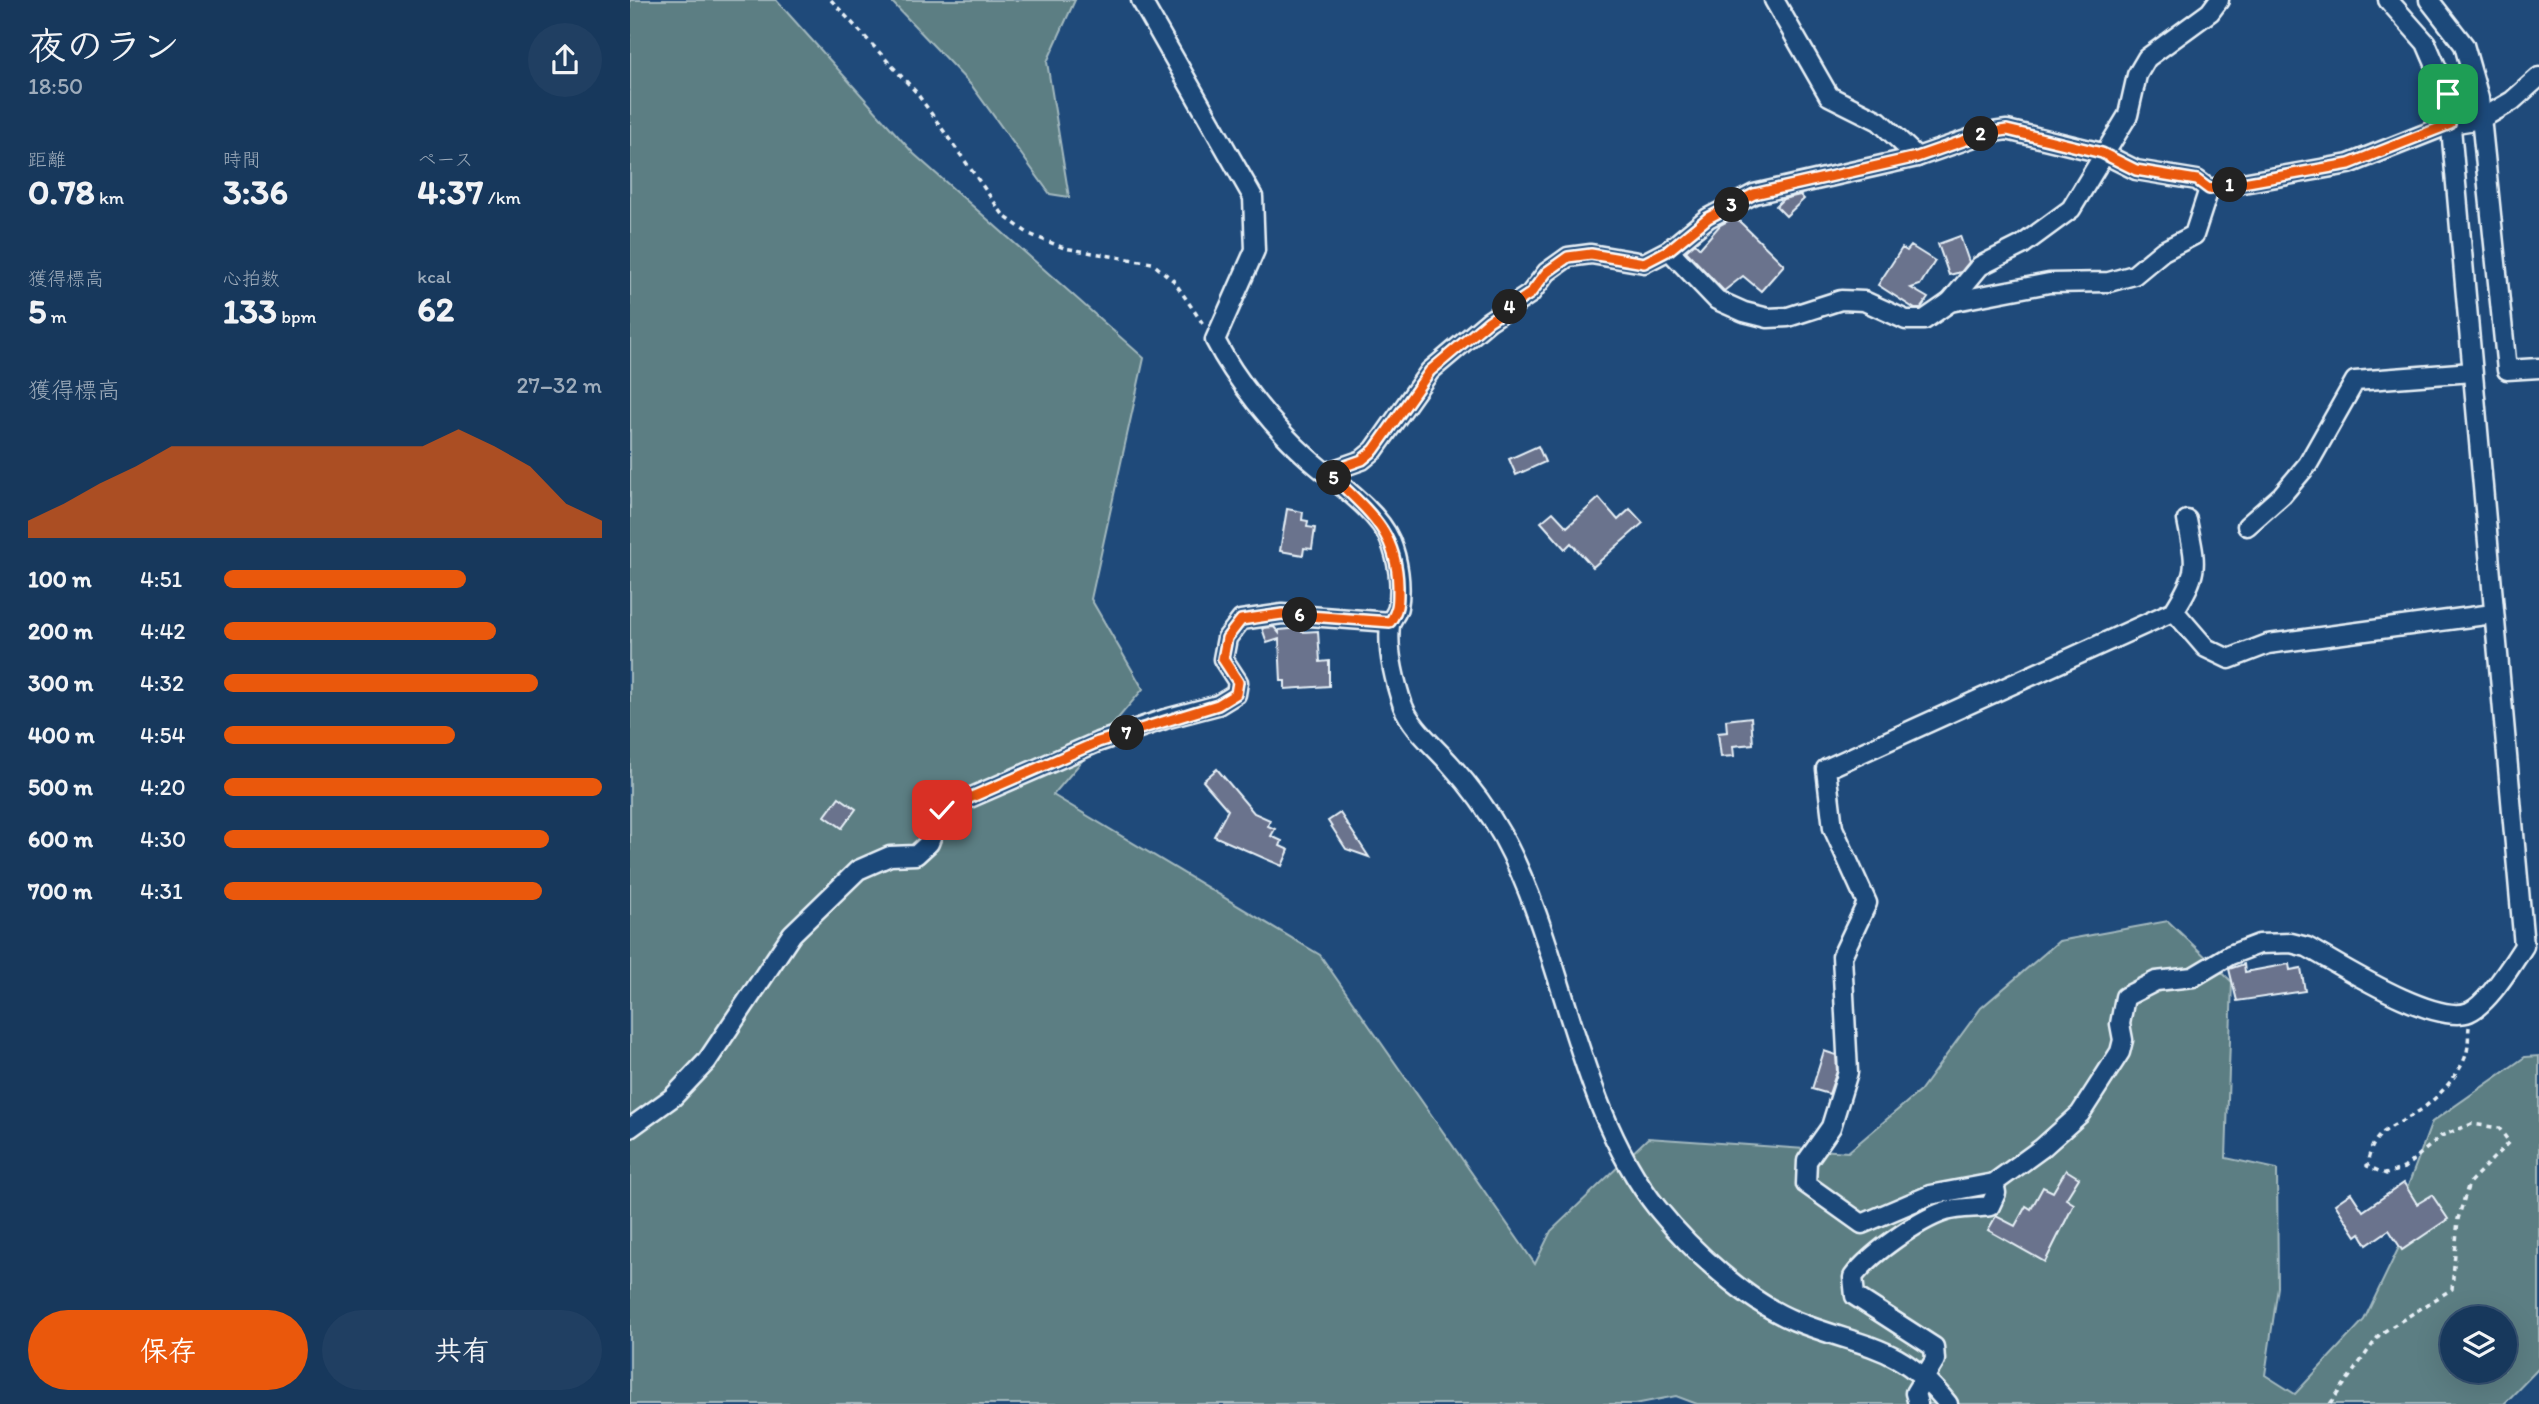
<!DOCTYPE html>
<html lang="ja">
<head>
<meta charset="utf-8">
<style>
	body { margin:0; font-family:Itim,"Klee One",sans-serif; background:#203f62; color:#f1f3f6; height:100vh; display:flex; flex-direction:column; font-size:26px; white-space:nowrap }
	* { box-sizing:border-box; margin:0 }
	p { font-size:23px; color:#9eacbb }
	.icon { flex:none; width:38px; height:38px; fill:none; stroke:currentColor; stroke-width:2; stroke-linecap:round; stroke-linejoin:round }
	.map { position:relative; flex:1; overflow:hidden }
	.drawer { display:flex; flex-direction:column; background:#17385c; width:630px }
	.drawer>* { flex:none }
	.buttons { position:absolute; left:1810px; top:1306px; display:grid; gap:14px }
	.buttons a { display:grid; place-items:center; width:77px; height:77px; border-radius:50%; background:#17385c; box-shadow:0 7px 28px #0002,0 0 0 2px #365272; font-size:35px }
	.pin { position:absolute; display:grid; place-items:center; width:60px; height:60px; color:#fff; margin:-30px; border-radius:14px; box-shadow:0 4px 10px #0006 }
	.km { position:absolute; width:35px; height:35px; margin:-18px; border-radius:50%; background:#222; color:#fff; font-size:19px; line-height:35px; text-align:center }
	.round { display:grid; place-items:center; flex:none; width:74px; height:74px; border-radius:37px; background:#203f62 }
	.summary { display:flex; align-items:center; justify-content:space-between; height:119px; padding:0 28px }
	h1 { font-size:38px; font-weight:800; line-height:52px }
	.stats { display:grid; grid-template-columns:repeat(3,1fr); gap:10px; height:119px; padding:7px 28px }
	.stats div { display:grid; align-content:center }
	.stats b { font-size:35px; font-weight:800 }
	.stats small { font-size:19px; font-weight:400 }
	.stats p { font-size:19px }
	.chart { height:196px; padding:14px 28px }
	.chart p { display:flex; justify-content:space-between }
	.chart svg { width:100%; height:126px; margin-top:7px; fill:#ea580c; opacity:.7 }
	.button { display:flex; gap:14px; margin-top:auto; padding:14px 28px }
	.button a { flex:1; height:80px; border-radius:42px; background:#ea580c; color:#fff; font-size:28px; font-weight:800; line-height:80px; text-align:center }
	.button a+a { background:#203f62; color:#f1f3f6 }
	ul { padding:0 28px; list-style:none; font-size:23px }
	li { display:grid; grid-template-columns:112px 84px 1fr; align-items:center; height:52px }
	li i { height:18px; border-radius:9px; background:#ea580c }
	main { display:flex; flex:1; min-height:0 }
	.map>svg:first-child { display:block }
	.green { fill:#5c7e83; stroke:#a2b8be; stroke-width:2; fill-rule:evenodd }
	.building { fill:#6b738d; stroke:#e8f1f8; stroke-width:2 }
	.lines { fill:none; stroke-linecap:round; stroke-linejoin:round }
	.minor-casing { stroke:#e8f1f8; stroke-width:23 }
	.path { stroke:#e8f1f8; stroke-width:3.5; stroke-dasharray:5 5; stroke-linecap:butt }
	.minor { stroke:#1f4a7a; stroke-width:18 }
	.route-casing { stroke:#fff; stroke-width:14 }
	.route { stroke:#ea580c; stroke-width:9 }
</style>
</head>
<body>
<main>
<section class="drawer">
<div class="summary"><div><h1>夜のラン</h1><p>18:50</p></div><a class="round"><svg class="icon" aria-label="share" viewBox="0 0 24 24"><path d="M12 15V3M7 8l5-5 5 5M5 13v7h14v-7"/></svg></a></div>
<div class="stats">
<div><p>距離</p><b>0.78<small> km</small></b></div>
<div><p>時間</p><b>3:36</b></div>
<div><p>ペース</p><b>4:37<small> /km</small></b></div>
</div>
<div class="stats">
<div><p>獲得標高</p><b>5<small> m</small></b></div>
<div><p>心拍数</p><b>133<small> bpm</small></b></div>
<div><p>kcal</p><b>62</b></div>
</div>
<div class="chart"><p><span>獲得標高</span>27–32 m</p>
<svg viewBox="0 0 160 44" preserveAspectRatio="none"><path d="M0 44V38L10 32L20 25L30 19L40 12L50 12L60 12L70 12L80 12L90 12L100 12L110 12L120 6L130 12L140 19L150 32L160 38V44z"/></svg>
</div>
<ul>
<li><b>100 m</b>4:51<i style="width:64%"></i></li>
<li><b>200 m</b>4:42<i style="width:72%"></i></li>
<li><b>300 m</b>4:32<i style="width:83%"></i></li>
<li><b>400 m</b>4:54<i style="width:61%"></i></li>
<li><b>500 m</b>4:20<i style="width:100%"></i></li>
<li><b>600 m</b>4:30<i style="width:86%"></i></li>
<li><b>700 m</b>4:31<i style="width:84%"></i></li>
</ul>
<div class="button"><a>保存</a><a>共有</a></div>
</section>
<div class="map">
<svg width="1909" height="1404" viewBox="0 0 1909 1404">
	<rect width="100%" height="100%" fill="#1f4a7a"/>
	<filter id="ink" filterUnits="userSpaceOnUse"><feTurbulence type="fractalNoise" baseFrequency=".0143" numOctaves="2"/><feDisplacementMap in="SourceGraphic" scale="14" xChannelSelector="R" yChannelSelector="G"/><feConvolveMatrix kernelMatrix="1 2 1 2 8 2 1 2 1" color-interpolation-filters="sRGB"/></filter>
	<g filter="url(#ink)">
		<g class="green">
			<path d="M0 0H146L284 154 514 358 461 599 513 689 423 795 690 955 905 1264 921 1231 1018 1138 1218 1152 1290 1091 1351 1008 1429 941 1538 921 1602 982 1596 1158 1647 1169 1648 1287 1635 1375 1665 1394 1734 1320 1771 1243 1775 1194 1802 1122 1895 1057 1909 1056V1368L1874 1404H1067L1046 1396 1005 1404H0ZM1822 1318H1874V1370H1822Z"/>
			<polygon points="260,0 445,0 417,62 439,197 420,194 342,86"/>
		</g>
		<g class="building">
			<polygon points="1170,195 1174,199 1156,216 1146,206 1153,199"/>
			<polygon points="1105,217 1154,265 1131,291 1113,276 1094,291 1056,251 1065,243 1070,248 1090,225"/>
			<polygon points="1330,236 1339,262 1331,272 1319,275 1308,244"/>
			<polygon points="1281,246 1305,261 1290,285 1281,288 1298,298 1290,309 1285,309 1248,285 1272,248 1277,251"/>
			<polygon points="908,446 915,462 886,475 879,459"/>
			<polygon points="969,498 988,520 1000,509 1013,523 963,567 941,543 935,549 911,522 923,512 937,527"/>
			<polygon points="657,509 673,512 672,520 678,521 677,527 685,528 682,549 674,548 673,555 650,551"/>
			<polygon points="644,627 649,633 649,630 671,628 672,632 688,631 690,662 699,661 699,686 655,689 655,681 651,681 649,639 637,643 632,628"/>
			<polygon points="1121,717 1123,744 1103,746 1104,756 1091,757 1088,733 1097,732 1096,720"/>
			<polygon points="587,769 624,813 640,820 638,826 645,829 641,836 652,841 650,846 659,850 652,866 584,836 598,810 573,781"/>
			<polygon points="209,797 226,809 212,828 195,816"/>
			<polygon points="710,813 739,857 716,849 698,821"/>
			<polygon points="1614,964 1615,972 1659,964 1660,970 1671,968 1675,991 1607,1001 1599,969"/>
			<polygon points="1194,1051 1206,1055 1207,1071 1199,1094 1182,1089"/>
			<polygon points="1436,1170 1449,1178 1436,1199 1444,1204 1415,1262 1358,1230 1366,1216 1385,1226 1396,1206 1401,1209 1413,1187 1423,1192"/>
			<polygon points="1774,1183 1787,1204 1802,1195 1818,1219 1772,1250 1759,1230 1737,1245 1730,1233 1726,1236 1705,1204 1721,1193 1733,1211"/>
		</g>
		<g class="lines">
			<defs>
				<g id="minor">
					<path d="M511 0 623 197 625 250 585 340C605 379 644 428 678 458 702 480 747 509 760 540 768 559 772 586 768 607 767 614 761 618 760 625 757 650 765 682 773 706 781 727 805 747 820 764 839 785 859 812 873 837 935 951 946 1107 1028 1209 1061 1250 1116 1301 1165 1321 1232 1348 1269 1342 1318 1404"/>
					<polyline points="1799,0 1834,45 1849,98 1877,370 1909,368"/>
					<polyline points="1287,157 1356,133 1377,130 1472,153 1506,170 1567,180 1579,189"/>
					<polyline points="1039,250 1087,300 1114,312 1138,318 1158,317 1211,300 1234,301 1276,320 1294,320 1320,302 1419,283 1479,282 1504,275 1533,251 1564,235 1579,189 1719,164 1820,124 1851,119 1882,101 1909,77"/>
					<polyline points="1320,302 1350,266 1392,245 1441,209 1498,115 1507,75 1517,58 1580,12 1589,0"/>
					<polyline points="698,472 732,460 744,450 800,371 859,321 900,294 917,272 938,257 961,254 1014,263 1039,250 1078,218 1124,194 1287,157 1249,121 1199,96 1144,0"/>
					<path d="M1557 520C1566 566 1570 570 1544 611L1196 769 1203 828 1237 903 1212 956 1218 1072 1201 1127 1177 1161 1176 1184 1232 1224 1300 1195 1364 1183 1412 1148 1450 1114 1490 1052 1493 1040 1490 1024 1495 997 1526 981 1563 977 1600 955 1629 944 1661 943 1677 947C1710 965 1804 1026 1839 1012 1858 1004 1883 963 1894 946L1818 94 1796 43 1758 0"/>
					<polyline points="1617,526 1652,495 1678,464 1725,381 1842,372"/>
					<polyline points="1544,611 1576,648 1599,659 1638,644 1863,614"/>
					<polyline points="0,1128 43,1097 77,1061 162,934 228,870 260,856 286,855 299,843 312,810 468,742 535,719 588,705 606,694 608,682 593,659 597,638 611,620 652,614 760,622"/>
					<path d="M1288 1404 1285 1393 1305 1360 1304 1347 1225 1296 1223 1277C1240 1254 1288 1220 1316 1211 1329 1207 1346 1208 1360 1206L1366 1193 1364 1183"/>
				</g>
			</defs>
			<use href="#minor" class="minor-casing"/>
			<g class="path">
				<polyline points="201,0 286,92 374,216 399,234 434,248 522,263 544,281 573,324"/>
				<path d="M1700 1404 1750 1334 1822 1289 1828 1219 1839 1183 1879 1142 1869 1128 1842 1124 1811 1136 1774 1168 1756 1174 1737 1166C1743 1129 1758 1131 1786 1113 1804 1102 1829 1076 1836 1055 1839 1047 1838 1036 1839 1027"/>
			</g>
			<use href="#minor" class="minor"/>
		</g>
	</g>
	<g class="lines" filter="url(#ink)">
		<defs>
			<path id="route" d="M312 810 468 742 588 705 606 694 608 682 593 659 597 638 611 620 652 614 760 622C769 609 768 601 768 586 767 529 735 509 698 472L732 460 744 450 800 371 859 321 900 294 917 272 938 257 961 254 1014 263 1039 250 1078 218 1124 194 1287 157 1356 133 1377 130 1472 153 1506 170 1567 180 1579 189 1719 164 1820 124 1818 94"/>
		</defs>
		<use href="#route" class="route-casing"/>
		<use href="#route" class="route"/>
	</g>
</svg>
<div class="buttons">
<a><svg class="icon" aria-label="layers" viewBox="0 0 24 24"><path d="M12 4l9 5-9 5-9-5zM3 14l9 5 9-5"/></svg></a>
</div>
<div class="pin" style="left:1818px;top:94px;background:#1e9e55"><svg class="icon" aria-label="arrive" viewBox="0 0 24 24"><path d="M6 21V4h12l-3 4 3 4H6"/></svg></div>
<div class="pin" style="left:312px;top:810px;background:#d93025"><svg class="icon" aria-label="check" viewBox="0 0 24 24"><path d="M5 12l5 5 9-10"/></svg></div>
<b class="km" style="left:1600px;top:185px">1</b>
<b class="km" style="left:1351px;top:134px">2</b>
<b class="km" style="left:1102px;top:205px">3</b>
<b class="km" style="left:880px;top:307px">4</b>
<b class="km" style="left:704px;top:478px">5</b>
<b class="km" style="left:670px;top:615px">6</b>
<b class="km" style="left:497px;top:733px">7</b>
</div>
</main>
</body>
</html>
